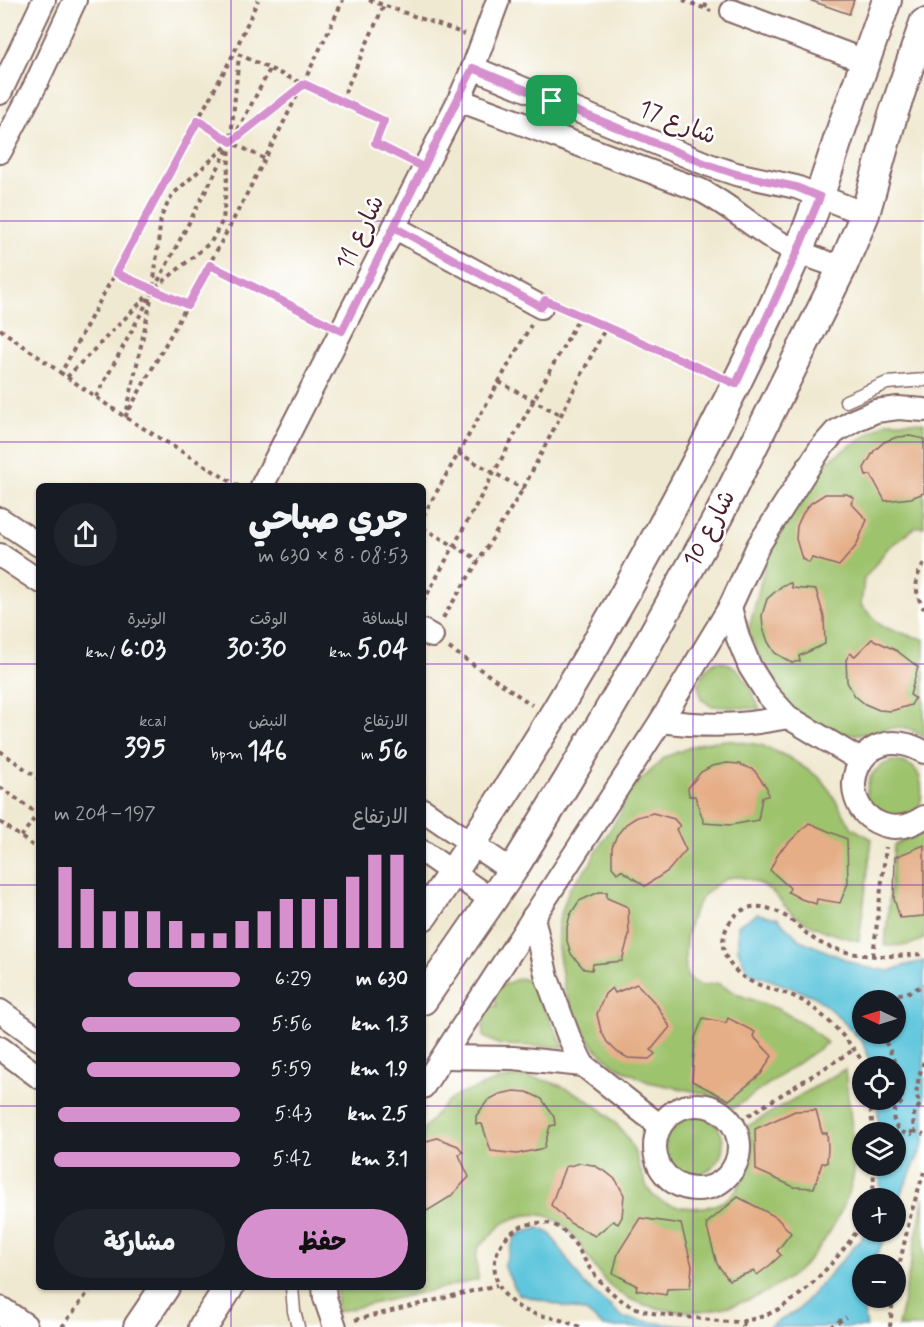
<!DOCTYPE html>
<html lang="ar">
<head>
<meta charset="utf-8">
<style>
	body { margin:0; font-family:Mynerve,"Playpen Sans Arabic",sans-serif; background:#20242c; color:#f1f3f6; direction:rtl; height:100vh; display:flex; flex-direction:column; font-size:22px; white-space:nowrap }
	* { box-sizing:border-box; margin:0 }
	p { font-size:20px; color:#9ea1a6 }
	.icon { flex:none; width:33px; height:33px; fill:none; stroke:currentColor; stroke-width:2; stroke-linecap:round; stroke-linejoin:round }
	.map { position:relative; flex:1; overflow:hidden; direction:ltr }
	.drawer { position:absolute; left:36px; top:483px; width:390px; height:807px; display:flex; flex-direction:column; background:#171b24; border-radius:9px; box-shadow:0 2px 4px #0004; direction:rtl }
	.drawer>* { flex:none }
	.needle { width:39px; rotate:274deg }
	.controls { position:absolute; left:852px; top:990px; display:grid; gap:12px }
	.controls a { display:grid; place-items:center; width:54px; height:54px; border-radius:50%; background:#171b24; box-shadow:0 2px 4px #0004; font-size:30px }
	.pin { position:absolute; display:grid; place-items:center; width:51px; height:51px; color:#fff; margin:-26px; border-radius:12px; box-shadow:0 3px 9px #0006 }
	.round { display:grid; place-items:center; flex:none; width:63px; height:63px; border-radius:32px; background:#20242c }
	.headline { display:flex; align-items:center; justify-content:space-between; height:102px; padding:0 18px }
	h1 { font-size:33px; font-weight:800; line-height:45px }
	.stats { display:grid; grid-template-columns:repeat(3,1fr); gap:9px; height:102px; padding:6px 18px }
	.stats div { display:grid; align-content:center }
	.stats b { font-size:26px; font-weight:800 }
	.stats small { font-size:16px; font-weight:400 }
	.stats p { font-size:16px }
	.chart { height:168px; padding:12px 18px }
	.chart p { display:flex; justify-content:space-between }
	.chart svg { width:100%; height:108px; margin-top:6px; stroke:#d690ce; stroke-width:6 }
	.cta { display:flex; gap:12px; margin-top:auto; padding:12px 18px }
	.cta a { flex:1; height:69px; border-radius:36px; background:#d690ce; color:#111; font-size:24px; font-weight:800; line-height:69px; text-align:center }
	.cta a+a { background:#20242c; color:#f1f3f6 }
	ul { padding:0 18px; list-style:none; font-size:20px }
	li { display:grid; grid-template-columns:96px 72px 1fr; align-items:center; height:45px }
	li i { height:15px; border-radius:8px; background:#d690ce }
	.map>svg:first-child { display:block }
	.green { fill:#9ec36d; stroke:#74714c; stroke-width:1.5 }
	.water { fill:#60c6dd; stroke:#557284; stroke-width:1.5; fill-rule:evenodd }
	.building { fill:#e5ae87 }
	.lines { fill:none; stroke-linecap:round; stroke-linejoin:round }
	.service-casing { stroke:#846665; stroke-width:15 }
	.minor-casing { stroke:#846665; stroke-width:26 }
	.tertiary-casing { stroke:#846665; stroke-width:32 }
	.path { stroke:#846665; stroke-width:4; stroke-dasharray:4.5 4.5; stroke-linecap:butt }
	.service { stroke:#fff; stroke-width:12 }
	.minor { stroke:#fff; stroke-width:22 }
	.tertiary { stroke:#fff; stroke-width:28 }
	.route-casing { stroke:#fff; stroke-width:12 }
	.route { stroke:#d690ce; stroke-width:8 }
	.grid { fill:none; stroke:#7b2cbf; stroke-width:1.5; stroke-opacity:0.55 }
	.labels { text-anchor:middle; dominant-baseline:central; stroke-width:5; stroke-linejoin:round; paint-order:stroke }
	.street-label { font-size:24px; fill:#4a1f2b; stroke:#fff }
</style>
</head>
<body>
<div class="map">
<svg width="924" height="1327" viewBox="0 0 924 1327">
	<rect width="100%" height="100%" fill="#fff"/>
	<filter id="ink" filterUnits="userSpaceOnUse"><feTurbulence type="fractalNoise" baseFrequency=".0167" numOctaves="2"/><feDisplacementMap in="SourceGraphic" scale="12" xChannelSelector="R" yChannelSelector="G"/><feConvolveMatrix kernelMatrix="1 2 1 2 8 2 1 2 1" color-interpolation-filters="sRGB"/></filter>
	<filter id="wash" filterUnits="userSpaceOnUse"><feTurbulence type="fractalNoise" baseFrequency=".008" numOctaves="4" result="noise"/><feDisplacementMap in="SourceGraphic" scale="24" xChannelSelector="R" yChannelSelector="G"/><feGaussianBlur stdDeviation="1.35" result="paint"/><feColorMatrix in="noise" values="0 0 0 0 0 0 0 0 0 0 0 0 0 0 0 0 0 1.4 0 .05"/><feComposite in="paint" operator="in"/></filter>
	<g filter="url(#wash)">
		<rect width="100%" height="100%" fill="#f0e9d1"/>
		<g class="green">
			<path d="M886 422H915L924 423V527H916L888 548 864 579 861 605 881 626 908 635 924 639V738C904 720 891 729 868 733 797 745 774 685 748 633L766 561 816 469Z"/>
			<path d="M716 661C743 662 749 688 760 709L711 706 701 699 698 683 707 668Z"/>
			<path d="M726 740 761 745 788 757 819 777 830 791 852 828 872 839 859 941C836 936 811 928 792 913 784 907 778 896 770 890 762 884 746 877 736 877 723 877 705 892 699 902 685 925 683 951 687 977L701 986 717 983 739 995 778 1009 808 1026 827 1043 731 1110 707 1094 648 1082 614 1065 595 1048 573 1018 564 986 558 948V924L569 889 590 864 596 852 620 814 629 792 665 757 701 743Z"/>
			<path d="M892 761C900 762 907 762 914 768 924 778 924 803 915 814 910 818 899 819 893 822L867 801C865 780 872 768 892 761Z"/>
			<polygon points="924,829 924,939 909,945 885,946 894,845"/>
			<polygon points="520,978 531,982 537,990 544,1009 564,1047 500,1045 484,1037 483,1021 487,1006 497,1006 494,997 500,986"/>
			<path d="M845 1069C847 1097 858 1153 853 1178 846 1209 822 1250 798 1271 752 1309 683 1325 628 1298 588 1279 584 1228 547 1216 533 1212 515 1216 503 1224 498 1226 495 1233 490 1236 486 1240 480 1244 478 1249 474 1258 478 1271 478 1280L336 1312 337 1287H423V1130C431 1120 439 1108 450 1100 457 1094 467 1092 475 1089 489 1083 503 1077 519 1077 560 1077 608 1107 629 1141 640 1157 641 1187 656 1198 672 1209 704 1211 722 1202 734 1196 748 1175 751 1162 753 1151 750 1137 746 1127Z"/>
			<circle cx="693" cy="1144" r="30"/>
			<polygon points="924,1197 924,1327 898,1327"/>
		</g>
		<g class="water">
			<path d="M757 914 777 918 800 940 863 967 890 971 903 966 924 961V1143L896 1206V1198H880V1166H896V1132H879L877 1100H896V1066H871L863 1043 838 1016 814 996 748 972 738 950V925ZM862 1000H896V1034H862Z"/>
			<polygon points="538,1228 550,1233 583,1283 624,1318 666,1324 713,1327 604,1327 586,1312 518,1294 504,1266 516,1235"/>
			<polygon points="865,1232 887,1232 873,1264 862,1264 862,1288 860,1294 867,1327 768,1327 797,1311 862,1238"/>
		</g>
		<g id="blocks">
			<g class="building">
				<polygon points="809,0 854,0 849,14"/>
				<polygon points="910,436 924,439 924,493 911,498 885,501 871,475 866,476 864,468 874,451 884,442 897,437"/>
				<polygon points="825,494 847,494 854,498 851,503 867,520 856,546 839,566 812,558 809,563 802,559 796,539 797,526 803,513 811,503"/>
				<polygon points="791,583 792,588 816,590 824,617 825,644 799,656 800,661 792,663 775,653 768,642 763,628 762,615 767,599 783,585"/>
				<polygon points="872,639 897,651 918,667 910,695 915,698 911,705 891,711 879,710 865,704 855,696 847,682 846,660 850,653 855,656"/>
				<polygon points="727,763 739,764 754,770 767,788 768,796 762,797 758,820 731,825 704,823 695,796 689,796 688,788 701,772 712,766"/>
				<polygon points="653,813 674,819 680,826 676,829 686,850 668,871 645,886 621,870 617,873 612,867 612,847 617,835 626,824 637,817"/>
				<polygon points="809,823 847,839 848,883 840,903 817,899 816,904 801,899 788,892 790,888 770,870 779,852"/>
				<polygon points="924,845 924,916 900,918 894,899 895,857"/>
				<polygon points="599,892 607,892 607,898 628,907 629,935 622,961 593,964 592,970 584,969 571,954 567,941 567,927 570,915 579,901"/>
				<polygon points="637,984 656,1004 670,1027 651,1050 655,1054 649,1059 628,1058 617,1052 607,1042 601,1031 597,1014 605,994 612,988 615,993"/>
				<polygon points="703,1018 726,1023 728,1018 755,1032 753,1036 772,1056 761,1074 729,1100 692,1081 695,1038"/>
				<polygon points="514,1091 527,1092 542,1099 554,1117 555,1125 550,1126 544,1148 517,1154 491,1151 482,1124 476,1124 476,1116 488,1100 500,1094"/>
				<polygon points="816,1110 822,1133 827,1133 828,1148 827,1163 822,1163 814,1188 794,1187 756,1170 755,1129 795,1111"/>
				<polygon points="437,1138 458,1146 463,1152 459,1155 469,1177 450,1197 427,1211 423,1209 423,1142"/>
				<polygon points="580,1163 593,1165 606,1172 616,1180 624,1195 622,1217 618,1224 613,1221 595,1236 570,1223 551,1205 565,1167"/>
				<polygon points="738,1197 776,1217 791,1233 777,1251 781,1255 769,1266 757,1275 754,1271 729,1280 717,1264 706,1224"/>
				<polygon points="640,1218 681,1224 692,1266 690,1288 667,1289 666,1295 636,1290 637,1286 613,1273 618,1253"/>
			</g>
		</g>
	</g>
	<g filter="url(#ink)">
		<use href="#blocks" fill-opacity="0" stroke="#846665" stroke-width="1.5"/>
		<g class="lines">
			<defs>
				<g id="service">
					<polyline points="846,401 887,383 924,380"/>
					<polyline points="292,1287 294,1311 298,1327"/>
				</g>
				<g id="minor">
					<polyline points="732,11 865,61"/>
					<polyline points="473,68 709,165 736,174 796,187 865,214"/>
					<polyline points="0,93 44,0"/>
					<path d="M459 100 700 190C728 204 750 225 777 241 797 253 821 260 842 268"/>
					<polyline points="0,152 35,86 75,0"/>
					<polyline points="394,227 541,307"/>
					<polyline points="262,486 459,100 473,68 498,0"/>
					<polyline points="0,519 39,545"/>
					<polyline points="0,555 39,581"/>
					<polyline points="730,607 738,638 750,667 767,694 788,717 860,760"/>
					<polyline points="423,631 432,636"/>
					<path d="M661 721C707 727 743 726 788 717"/>
					<path d="M924 752C859 715 828 803 881 824 896 830 911 826 924 817"/>
					<polyline points="423,810 512,871"/>
					<polyline points="423,852 492,900"/>
					<polyline points="533,917 547,978 569,1037 583,1065 660,1126"/>
					<polyline points="0,1011 39,1039"/>
					<polyline points="0,1048 39,1077"/>
					<polyline points="443,1057 513,1058 583,1065"/>
					<polyline points="423,1087 661,721 730,607 758,546 820,449 835,432 855,420 876,411 898,408 924,410"/>
					<circle cx="697" cy="1147" r="42"/>
					<polyline points="324,1287 325,1298 335,1327"/>
				</g>
				<g id="tertiary">
					<path d="M423 916C509 792 587 664 659 532 709 440 757 345 799 249 816 209 829 168 842 127 857 84 872 42 887 0"/>
					<polyline points="423,1000 512,871 568,780 646,647 718,517 842,268 865,214 893,115 924,23"/>
					<polyline points="0,1311 23,1327"/>
					<polyline points="138,1327 165,1287"/>
					<polyline points="203,1327 229,1287"/>
				</g>
			</defs>
			<use href="#service" class="service-casing"/>
			<use href="#minor" class="minor-casing"/>
			<use href="#tertiary" class="tertiary-casing"/>
			<g class="path">
				<polyline points="369,0 465,34"/>
				<polyline points="683,0 711,11"/>
				<polyline points="705,8 707,0"/>
				<polyline points="238,54 384,121 375,143 407,159"/>
				<polyline points="341,101 384,5"/>
				<polyline points="198,120 231,142 265,159"/>
				<polyline points="210,265 322,321"/>
				<polyline points="116,273 187,305"/>
				<polyline points="154,289 270,69"/>
				<polyline points="561,307 713,374"/>
				<polyline points="0,329 61,373"/>
				<polyline points="67,377 153,290 211,242 223,220 239,55"/>
				<polyline points="499,382 561,415"/>
				<polyline points="96,397 151,295"/>
				<polyline points="127,410 153,290 161,217 172,195 231,142 303,85"/>
				<path d="M125 417C202 280 277 142 343 0"/>
				<polyline points="458,453 523,489"/>
				<polyline points="238,486 125,417 61,373 234,53 258,0"/>
				<polyline points="423,516 531,325"/>
				<polyline points="423,528 479,560"/>
				<path d="M924 564C913 579 915 594 924 609"/>
				<polyline points="423,602 580,316"/>
				<polyline points="443,618 523,489 606,327"/>
				<polyline points="449,648 532,705"/>
				<polyline points="0,751 39,779"/>
				<polyline points="0,787 39,815"/>
				<polyline points="0,822 39,850"/>
				<polyline points="21,837 39,812"/>
				<polyline points="873,956 886,847"/>
				<polyline points="872,1000 909,992 924,985"/>
				<path d="M881 1034C893 1054 902 1078 902 1102L894 1111C891 1123 899 1135 911 1134 917 1122 908 1119 920 1105L916 1094 919 1076 924 1061"/>
				<path d="M865 1066C851 1042 827 1016 803 1001 775 985 743 990 726 957 721 948 723 935 727 927 741 900 766 903 788 918 798 925 807 935 817 941 825 946 838 950 847 952 872 958 898 956 924 954"/>
				<polyline points="870,1100 873,1132"/>
				<polyline points="733,1125 855,1049"/>
				<polyline points="913,1131 924,1134"/>
				<polyline points="873,1198 874,1166"/>
				<polyline points="896,1280 911,1213 924,1172"/>
				<polyline points="355,1320 497,1285"/>
				<polyline points="62,1327 92,1287"/>
				<path d="M580 1327C571 1324 563 1320 554 1318 547 1316 539 1316 532 1313 503 1304 485 1274 500 1246 507 1233 521 1224 537 1223 567 1220 577 1249 591 1270 599 1281 609 1291 620 1299 638 1313 662 1315 685 1317 704 1318 723 1324 743 1321 758 1319 773 1313 785 1305 808 1292 850 1246 862 1222"/>
				<polyline points="743,1327 744,1321"/>
				<polyline points="830,1327 846,1317"/>
				<polyline points="890,1327 893,1298"/>
			</g>
			<use href="#service" class="service"/>
			<use href="#minor" class="minor"/>
			<use href="#tertiary" class="tertiary"/>
		</g>
	</g>
	<g class="lines" filter="url(#ink)">
		<defs>
			<polyline id="route" points="552,101 473,68 342,331 210,265 188,305 116,273 198,120 231,142 304,84 384,121 375,143 423,167 394,227 541,307 545,300 736,384 798,250 820,197 796,187 736,174 709,165 552,101"/>
		</defs>
		<use href="#route" class="route-casing"/>
		<use href="#route" class="route"/>
	</g>
	<path class="grid" d="M231 0V486M462 0V1327M693 0V1327M0 221H924M0 442H924M0 664H39M423 664H924M0 885H39M423 885H924M0 1106H39M423 1106H924M231 1287V1327"/>
	<g class="labels">
		<g class="street-label">
			<text transform="translate(677 123) rotate(22)">شارع 17</text>
			<text transform="translate(361 233) rotate(-64)">شارع 11</text>
			<text transform="translate(710 529) rotate(-62)">شارع 10</text>
		</g>
	</g>
</svg>
<div class="controls">
<a><svg class="needle" viewBox="-14 -14 28 28"><path d="M0-13l5 13h-10z" fill="#e53935"/><path d="M0 13l5-13h-10z" fill="#9ea1a6"/></svg></a>
<a><svg class="icon" aria-label="locate" viewBox="0 0 24 24"><circle cx="12" cy="12" r="6"/><path d="M12 2v4M12 18v4M2 12h4M18 12h4"/></svg></a>
<a><svg class="icon" aria-label="layers" viewBox="0 0 24 24"><path d="M12 4l9 5-9 5-9-5zM3 14l9 5 9-5"/></svg></a>
<a>+</a>
<a>−</a>
</div>
<div class="pin" style="left:552px;top:101px;background:#1e9e55"><svg class="icon" aria-label="arrive" viewBox="0 0 24 24"><path d="M6 21V4h12l-3 4 3 4H6"/></svg></div>
<section class="drawer">
<div class="headline"><div><h1>جري صباحي</h1><p>08:53 · 8 × 630 m</p></div><a class="round"><svg class="icon" aria-label="share" viewBox="0 0 24 24"><path d="M12 15V3M7 8l5-5 5 5M5 13v7h14v-7"/></svg></a></div>
<div class="stats">
<div><p>المسافة</p><b>5.04<small> km</small></b></div>
<div><p>الوقت</p><b>30:30</b></div>
<div><p>الوتيرة</p><b>6:03<small> /km</small></b></div>
</div>
<div class="stats">
<div><p>الارتفاع</p><b>56<small> m</small></b></div>
<div><p>النبض</p><b>146<small> bpm</small></b></div>
<div><p>kcal</p><b>395</b></div>
</div>
<div class="chart"><p><span>الارتفاع</span>197–204 m</p>
<svg viewBox="0 0 160 44" preserveAspectRatio="none"><path d="M5 44V11M15 44V20M25 44V29M35 44V29M45 44V29M55 44V33M65 44V38M75 44V38M85 44V33M95 44V29M105 44V24M115 44V24M125 44V24M135 44V15M145 44V6M155 44V6"/></svg>
</div>
<ul>
<li><b>630 m</b>6:29<i style="width:60%"></i></li>
<li><b>1.3 km</b>5:56<i style="width:85%"></i></li>
<li><b>1.9 km</b>5:59<i style="width:82%"></i></li>
<li><b>2.5 km</b>5:43<i style="width:98%"></i></li>
<li><b>3.1 km</b>5:42<i style="width:100%"></i></li>
</ul>
<div class="cta"><a>حفظ</a><a>مشاركة</a></div>
</section>
</div>
</body>
</html>
